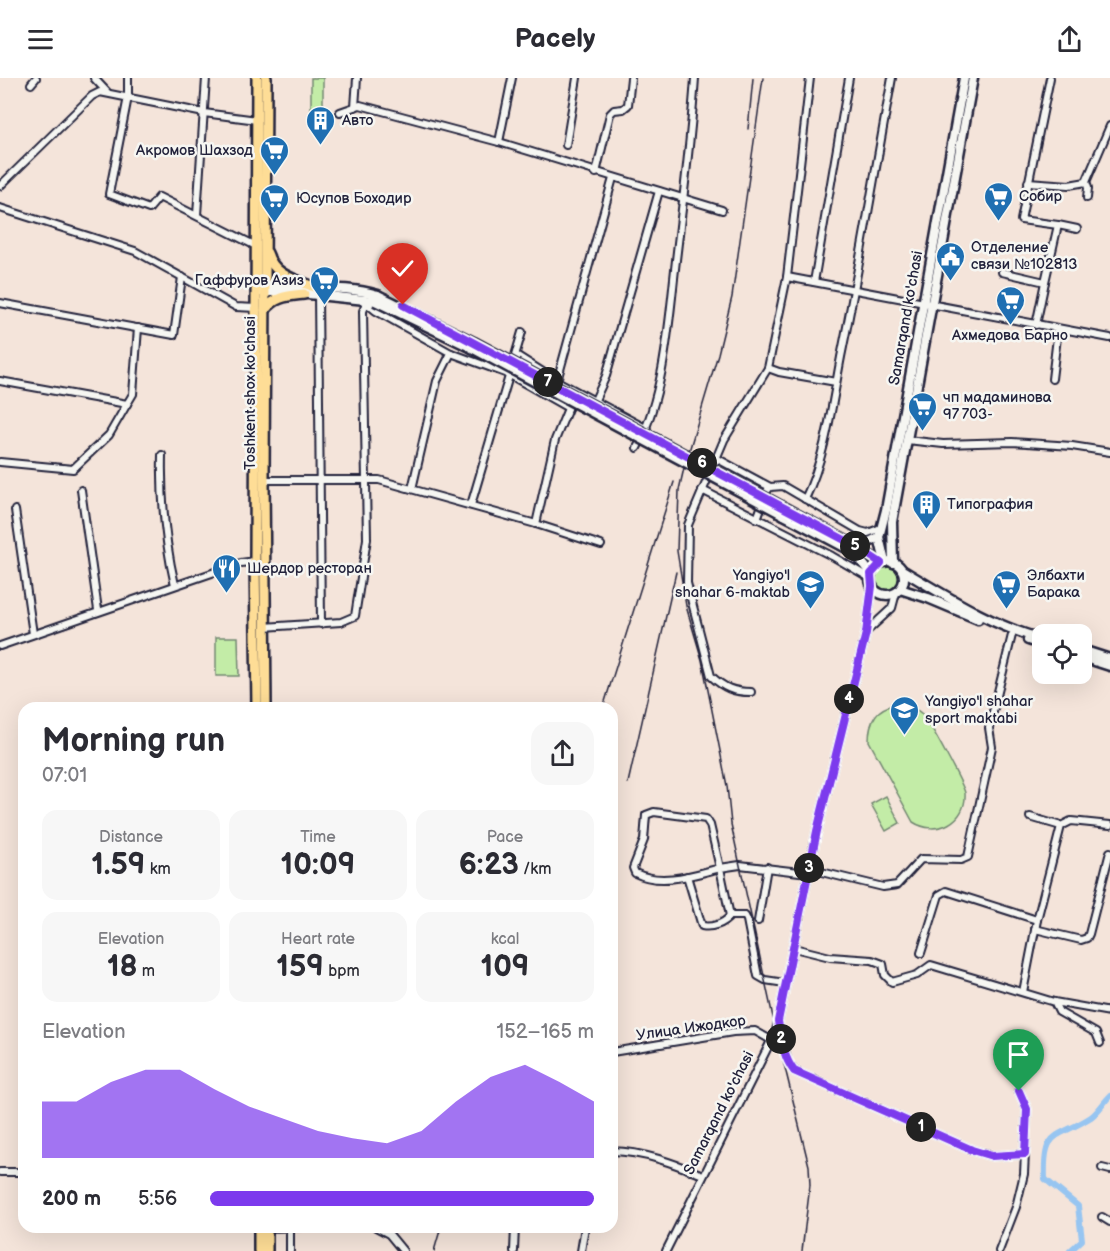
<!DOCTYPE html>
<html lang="en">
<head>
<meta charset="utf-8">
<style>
	body { margin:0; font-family:"Balsamiq Sans",sans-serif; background:#f7f7f7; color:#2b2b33; height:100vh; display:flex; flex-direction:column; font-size:22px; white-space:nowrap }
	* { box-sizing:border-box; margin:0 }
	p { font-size:20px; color:#7c7c81 }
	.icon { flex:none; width:33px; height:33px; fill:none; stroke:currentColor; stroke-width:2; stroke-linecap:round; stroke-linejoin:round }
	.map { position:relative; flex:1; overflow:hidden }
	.details { position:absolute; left:18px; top:624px; width:600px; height:531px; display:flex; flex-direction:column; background:#fff; border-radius:18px; box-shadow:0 6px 24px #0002 }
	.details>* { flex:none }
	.controls { position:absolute; left:1032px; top:546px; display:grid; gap:12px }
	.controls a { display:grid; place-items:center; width:60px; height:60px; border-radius:12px; background:#fff; box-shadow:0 6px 24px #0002; font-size:30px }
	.pin { position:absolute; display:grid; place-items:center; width:51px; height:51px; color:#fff; margin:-62px -26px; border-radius:50% 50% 50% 0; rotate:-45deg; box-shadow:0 0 6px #0007 }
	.pin .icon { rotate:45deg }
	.km { position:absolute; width:30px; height:30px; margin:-15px; border-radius:50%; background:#222; color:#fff; font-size:16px; line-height:30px; text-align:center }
	.round { display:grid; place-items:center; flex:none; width:63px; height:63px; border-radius:18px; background:#f7f7f7 }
	.overview { display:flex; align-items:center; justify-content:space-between; height:102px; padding:0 24px }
	h1 { font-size:33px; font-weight:700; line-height:45px }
	.metrics { display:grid; grid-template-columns:repeat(3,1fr); gap:9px; height:102px; padding:6px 24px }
	.metrics div { display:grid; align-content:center; border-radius:15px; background:#f7f7f7; text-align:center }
	.metrics b { font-size:30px; font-weight:700 }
	.metrics small { font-size:16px; font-weight:400 }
	.metrics p { font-size:16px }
	.chart { height:168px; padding:12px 24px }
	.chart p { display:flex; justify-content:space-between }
	.chart svg { width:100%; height:108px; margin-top:6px; fill:#7c3aed; opacity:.7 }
	ul { padding:0 24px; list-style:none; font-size:20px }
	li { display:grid; grid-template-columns:96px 72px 1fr; align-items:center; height:45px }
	li i { height:15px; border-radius:8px; background:#7c3aed }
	header { display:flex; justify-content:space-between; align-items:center; height:78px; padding:0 24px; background:#fff; font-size:27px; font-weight:700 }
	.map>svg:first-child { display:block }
	.green { fill:#c3eca7; stroke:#728771; stroke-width:1.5 }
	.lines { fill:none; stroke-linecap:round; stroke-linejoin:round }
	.canal { stroke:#97c5f1; stroke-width:6 }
	.street-casing { stroke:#22223b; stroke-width:10 }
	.secondary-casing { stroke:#22223b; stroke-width:13 }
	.primary-casing { stroke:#22223b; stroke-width:14 }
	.street { stroke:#f6f6f2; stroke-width:6 }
	.secondary { stroke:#f6f6f2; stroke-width:8 }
	.primary { stroke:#fedd96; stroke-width:9 }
	.rail { stroke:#22223b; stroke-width:1.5 }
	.secondary-bridge-casing { stroke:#22223b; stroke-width:13; stroke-linecap:butt }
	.secondary-bridge { stroke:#f6f6f2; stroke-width:8 }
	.route-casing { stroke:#fff; stroke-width:12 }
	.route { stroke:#7c3aed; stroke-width:8 }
	.labels { text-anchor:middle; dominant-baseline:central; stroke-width:5; stroke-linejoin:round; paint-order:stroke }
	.poi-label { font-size:15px; fill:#22223b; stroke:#f6f6f2; text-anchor:start }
	.street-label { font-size:15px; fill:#22223b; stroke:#f6f6f2 }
</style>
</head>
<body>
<header><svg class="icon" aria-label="menu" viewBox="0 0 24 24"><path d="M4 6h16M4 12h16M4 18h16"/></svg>Pacely<svg class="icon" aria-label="share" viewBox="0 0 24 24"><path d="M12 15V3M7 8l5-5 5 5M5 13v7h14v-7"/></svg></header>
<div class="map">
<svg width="1110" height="1173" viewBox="0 0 1110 1173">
	<rect width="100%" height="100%" fill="#f4e4da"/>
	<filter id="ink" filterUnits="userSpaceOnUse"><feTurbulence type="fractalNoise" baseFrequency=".0167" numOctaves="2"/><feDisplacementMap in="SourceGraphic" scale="12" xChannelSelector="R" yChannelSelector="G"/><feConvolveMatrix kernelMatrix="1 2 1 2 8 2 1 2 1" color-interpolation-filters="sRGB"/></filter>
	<g filter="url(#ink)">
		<g class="green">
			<rect x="311" y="0" width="12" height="40"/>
			<circle cx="888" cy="501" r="13"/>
			<polygon points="216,559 238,559 239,598 216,598"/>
			<path d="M894 627C904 627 916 629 924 638 930 645 964 708 965 715 967 744 936 759 913 744L869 663C869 645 875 630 894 627Z"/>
			<polygon points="886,718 900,745 886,753 871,726"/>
		</g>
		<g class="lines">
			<path class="canal" d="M1070 1173 1082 1162 1078 1128 1045 1101C1043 1051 1055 1062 1091 1039 1098 1034 1104 1024 1110 1018"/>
			<defs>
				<g id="street">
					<polyline points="94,0 107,14"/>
					<polyline points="128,0 128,19 109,116 149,131 159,119 256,168"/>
					<polyline points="1050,0 1021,142 1058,147"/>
					<polyline points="31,6 36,0"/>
					<polyline points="355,29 357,0"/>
					<polyline points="340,34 360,27 499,64 722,132"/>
					<polyline points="499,64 512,0"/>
					<polyline points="566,67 577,0"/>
					<polyline points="596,95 610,36 614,32 623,31 628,27 631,0"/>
					<polyline points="1028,104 1069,107 1086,104 1088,110 1087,120"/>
					<polyline points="1086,104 1110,48"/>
					<polyline points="0,108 92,18 100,14 204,35 257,42"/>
					<polyline points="0,130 135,173 236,229 256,230"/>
					<polyline points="197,137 206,0"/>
					<polyline points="1002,194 1045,204 1036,247"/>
					<polyline points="787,199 1110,260"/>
					<polyline points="814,204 849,0"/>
					<polyline points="1045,204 1058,147 1077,151"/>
					<polyline points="318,213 321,546"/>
					<polyline points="365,224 376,233 451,275 508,296 568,330"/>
					<polyline points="0,225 174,257 182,199"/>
					<polyline points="516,277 557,303 647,351"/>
					<polyline points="768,290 779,294 836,304"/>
					<polyline points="1052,301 1058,251"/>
					<polyline points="0,303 127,326 109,357 73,391 0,384"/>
					<polyline points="557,303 613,100"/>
					<polyline points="595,322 606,298 659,113"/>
					<polyline points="127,326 133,316 138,250"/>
					<polyline points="907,362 943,366 1012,364 1072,368 1110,374"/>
					<path d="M637 370C665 314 669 244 676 182 683 122 691 61 695 0"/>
					<path d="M162 377C161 421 165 464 175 507"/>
					<polyline points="716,380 770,409"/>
					<polyline points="264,402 379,402 536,446 601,467"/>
					<polyline points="412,411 437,303 451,275"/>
					<polyline points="81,412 98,532"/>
					<polyline points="702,412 832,478 870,500"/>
					<path d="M805 421C826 378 832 326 841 279 860 186 875 93 892 0"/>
					<polyline points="471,427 522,254"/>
					<polyline points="15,432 33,556"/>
					<polyline points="757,441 767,413 770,409 783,408 860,453 868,455 881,450"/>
					<polyline points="536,446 555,362 569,328"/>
					<polyline points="264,549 341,544 355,538 367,461 363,233 366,226"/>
					<polyline points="866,554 892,530 896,515"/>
					<polyline points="0,568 241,485 255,483"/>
					<path d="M751 614C733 614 724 610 711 598L687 505 688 447 724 362 768 290 787 199 810 0"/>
					<path d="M654 734 706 741 710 747 720 790C693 797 661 808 635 795L633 790 644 762 646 737Z"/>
					<polyline points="1030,739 1061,748 1071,743 1110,747"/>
					<polyline points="809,791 883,809 897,807 921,781 961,782 968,779 992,669 989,650 1012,557"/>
					<path d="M687 798 702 848C711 850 724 846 730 838L720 790 740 787 808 795"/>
					<polyline points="730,838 745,838 747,842 758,898 765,902 785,905"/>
					<polyline points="758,843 767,789"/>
					<polyline points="1035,851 1081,862 1087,860 1089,856 1110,774"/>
					<polyline points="794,870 830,879 872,882 883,886 885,897 892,904 917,897 931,887 1054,924 1110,934"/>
					<polyline points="921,875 939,817 946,813 1037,842"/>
					<polyline points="1023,914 1037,842 1061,748"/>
					<polyline points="1054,924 1059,934 1096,955 1100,965"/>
					<polyline points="779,948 788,985 794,993 972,1072 992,1078 1025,1076"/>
					<polyline points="612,974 733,954 755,953 771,962"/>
					<path d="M612 1073C644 1074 673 1085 703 1097"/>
					<polyline points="1102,1090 1110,1092"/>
					<polyline points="0,1094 24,1094"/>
					<polyline points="1102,1139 1110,1144"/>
					<polyline points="376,1149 389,1156 403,1173"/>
					<polyline points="267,1150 302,1149"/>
					<polyline points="290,1173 290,1149"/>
					<polyline points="514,1173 515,1149"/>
					<polyline points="581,1173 585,1149"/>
					<polyline points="666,1173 776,953 817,753 866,555 872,508"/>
					<polyline points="999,1173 1016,1129 1024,1096 1027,1031 1019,1013"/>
				</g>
				<g id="secondary">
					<path d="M259 205C269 206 278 208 288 209 318 211 348 208 378 217"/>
					<polyline points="259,214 289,214 375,223"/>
					<polyline points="787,431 854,467 881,485"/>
					<polyline points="784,437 854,474 871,496"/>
					<polyline points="855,467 867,465 879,459"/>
					<circle cx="887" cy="500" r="17"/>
					<polyline points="885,484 879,459 886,432 964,0"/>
					<polyline points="893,485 892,444 973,0"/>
					<path d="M902 492C946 518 992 548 1042 561"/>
					<polyline points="900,511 928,520 978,541"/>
					<polyline points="1028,562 1042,567"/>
					<polyline points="1082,572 1110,581"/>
					<polyline points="1082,579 1110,588"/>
				</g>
				<g id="primary">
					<polyline points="257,0 255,483 257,630"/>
					<polyline points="266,0 264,402 266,630"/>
					<path d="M267 175C274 198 294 201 314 209"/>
					<path d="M265 232C275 218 288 218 304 216"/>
					<polyline points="259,1173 259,1149"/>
					<polyline points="267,1173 267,1149"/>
				</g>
			</defs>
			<use href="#street" class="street-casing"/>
			<use href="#secondary" class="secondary-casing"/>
			<use href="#primary" class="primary-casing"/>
			<use href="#street" class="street"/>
			<use href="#secondary" class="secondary"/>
			<use href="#primary" class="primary"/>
			<g class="rail">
				<polyline points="763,0 732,219 718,276 684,390 679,412 677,473 686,528 702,582 727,708 731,746 776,953 809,1088 810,1107 802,1173"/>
				<polyline points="748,51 753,0"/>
				<polyline points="603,630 674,404"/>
				<polyline points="628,705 676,494"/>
				<polyline points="434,1173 441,1149"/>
			</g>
			<defs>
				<g id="secondary-bridge">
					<polyline points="378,217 474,264 787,431"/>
					<polyline points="375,223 470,269 784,437"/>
				</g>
			</defs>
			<use href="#secondary-bridge" class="secondary-bridge-casing"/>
			<use href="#secondary-bridge" class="secondary-bridge"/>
		</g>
	</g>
	<g class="lines" filter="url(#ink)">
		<defs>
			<path id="route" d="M403 227 854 467 881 485 871 496 872 508 866 555 817 753 778 943C781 960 783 979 794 993L972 1072 992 1078 1025 1076 1027 1031 1019 1013"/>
		</defs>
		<use href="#route" class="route-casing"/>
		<use href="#route" class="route"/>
	</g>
	<defs>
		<symbol id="building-pin" viewBox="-11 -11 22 30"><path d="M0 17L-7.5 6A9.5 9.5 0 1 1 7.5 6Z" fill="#1f6fb2" stroke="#f6f6f2"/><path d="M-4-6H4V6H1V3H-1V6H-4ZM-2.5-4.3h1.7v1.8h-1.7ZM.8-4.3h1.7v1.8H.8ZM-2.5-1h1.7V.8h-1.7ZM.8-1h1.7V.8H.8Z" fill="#fff"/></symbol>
		<symbol id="supermarket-pin" viewBox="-11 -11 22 30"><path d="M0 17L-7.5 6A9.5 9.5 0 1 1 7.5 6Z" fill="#1f6fb2" stroke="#f6f6f2"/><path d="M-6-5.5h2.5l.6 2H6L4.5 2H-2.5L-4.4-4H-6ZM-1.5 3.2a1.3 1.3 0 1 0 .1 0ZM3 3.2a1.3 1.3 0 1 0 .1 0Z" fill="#fff"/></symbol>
		<symbol id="civic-pin" viewBox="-11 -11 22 30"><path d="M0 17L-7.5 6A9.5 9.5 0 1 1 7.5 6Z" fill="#1f6fb2" stroke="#f6f6f2"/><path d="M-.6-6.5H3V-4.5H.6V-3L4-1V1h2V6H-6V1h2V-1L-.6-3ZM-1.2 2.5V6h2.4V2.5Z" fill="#fff"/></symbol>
		<symbol id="restaurant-pin" viewBox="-11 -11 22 30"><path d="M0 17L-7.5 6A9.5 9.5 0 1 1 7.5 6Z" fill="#1f6fb2" stroke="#f6f6f2"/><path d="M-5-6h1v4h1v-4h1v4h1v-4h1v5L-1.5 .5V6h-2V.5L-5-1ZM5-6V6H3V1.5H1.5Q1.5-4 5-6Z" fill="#fff"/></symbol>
		<symbol id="school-pin" viewBox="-11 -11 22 30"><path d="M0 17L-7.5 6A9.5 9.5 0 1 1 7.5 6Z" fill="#1f6fb2" stroke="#f6f6f2"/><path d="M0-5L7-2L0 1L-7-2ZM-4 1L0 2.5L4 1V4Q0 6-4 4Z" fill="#fff"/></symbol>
	</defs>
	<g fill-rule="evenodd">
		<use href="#building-pin" x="304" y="26" width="33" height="45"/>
		<use href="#supermarket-pin" x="258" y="56" width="33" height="45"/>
		<use href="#supermarket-pin" x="982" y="102" width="33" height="45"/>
		<use href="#supermarket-pin" x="258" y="104" width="33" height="45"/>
		<use href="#civic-pin" x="934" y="162" width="33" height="45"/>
		<use href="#supermarket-pin" x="308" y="186" width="33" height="45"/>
		<use href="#supermarket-pin" x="994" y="206" width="33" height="45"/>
		<use href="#supermarket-pin" x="906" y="312" width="33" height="45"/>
		<use href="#building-pin" x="910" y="410" width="33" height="45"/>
		<use href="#restaurant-pin" x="210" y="474" width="33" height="45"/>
		<use href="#school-pin" x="794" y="490" width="33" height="45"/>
		<use href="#supermarket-pin" x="990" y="490" width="33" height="45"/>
		<use href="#school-pin" x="888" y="616" width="33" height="45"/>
	</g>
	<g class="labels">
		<g class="poi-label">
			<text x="342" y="42">Авто</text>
			<text x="253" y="72" text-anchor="end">Акромов Шахзод</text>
			<text x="1019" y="118">Собир</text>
			<text x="296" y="120">Юсупов Боходир</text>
			<text x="971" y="169">Отделение<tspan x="971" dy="17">связи №102813</tspan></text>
			<text x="304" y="202" text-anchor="end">Гаффуров Азиз</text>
			<text x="1010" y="257" text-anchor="middle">Ахмедова Барно</text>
			<text x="943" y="319">чп мадаминова<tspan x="943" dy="17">97 703-</tspan></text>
			<text x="947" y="426">Типография</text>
			<text x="247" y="490">Шердор ресторан</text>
			<text x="790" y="497" text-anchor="end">Yangiyo'l<tspan x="790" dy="17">shahar 6-maktab</tspan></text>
			<text x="1027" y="497">Элбахти<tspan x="1027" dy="17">Барака</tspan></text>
			<text x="925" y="623">Yangiyo'l shahar<tspan x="925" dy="17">sport maktabi</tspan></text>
		</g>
		<g class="street-label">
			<text transform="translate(906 240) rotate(-80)">Samarqand ko'chasi</text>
			<text transform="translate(250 315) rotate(-90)">Toshkent shox ko'chasi</text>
			<text transform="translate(691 950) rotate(-8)">Улица Ижодкор</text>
			<text transform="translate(719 1035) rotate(-63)">Samarqand ko'chasi</text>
		</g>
	</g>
</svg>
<div class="controls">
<a><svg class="icon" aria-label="locate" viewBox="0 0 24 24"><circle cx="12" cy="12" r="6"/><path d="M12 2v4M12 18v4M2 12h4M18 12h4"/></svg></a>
</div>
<div class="pin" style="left:1019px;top:1013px;background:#1e9e55"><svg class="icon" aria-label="arrive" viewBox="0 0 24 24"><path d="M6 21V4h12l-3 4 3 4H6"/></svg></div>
<div class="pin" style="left:403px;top:227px;background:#d93025"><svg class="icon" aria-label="check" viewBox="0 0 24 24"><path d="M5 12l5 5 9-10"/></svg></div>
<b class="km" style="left:921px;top:1049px">1</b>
<b class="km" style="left:781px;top:961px">2</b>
<b class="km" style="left:809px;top:790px">3</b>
<b class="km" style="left:849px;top:621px">4</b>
<b class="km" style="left:855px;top:468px">5</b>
<b class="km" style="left:702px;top:385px">6</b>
<b class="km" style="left:548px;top:304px">7</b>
<section class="details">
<div class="overview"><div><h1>Morning run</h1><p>07:01</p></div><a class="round"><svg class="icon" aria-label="share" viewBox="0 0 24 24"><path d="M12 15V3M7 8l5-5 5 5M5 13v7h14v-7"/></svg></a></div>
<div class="metrics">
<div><p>Distance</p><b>1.59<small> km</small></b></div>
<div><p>Time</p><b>10:09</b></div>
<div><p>Pace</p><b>6:23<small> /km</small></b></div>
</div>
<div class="metrics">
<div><p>Elevation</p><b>18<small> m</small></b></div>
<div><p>Heart rate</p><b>159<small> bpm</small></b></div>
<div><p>kcal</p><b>109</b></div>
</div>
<div class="chart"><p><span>Elevation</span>152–165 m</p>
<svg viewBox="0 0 160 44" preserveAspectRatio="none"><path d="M0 44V21L10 21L20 13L30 8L40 8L50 16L60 23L70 28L80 33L90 36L100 38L110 33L120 21L130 11L140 6L150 13L160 21V44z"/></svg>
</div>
<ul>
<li><b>200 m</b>5:56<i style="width:100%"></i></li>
</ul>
</section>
</div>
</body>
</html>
